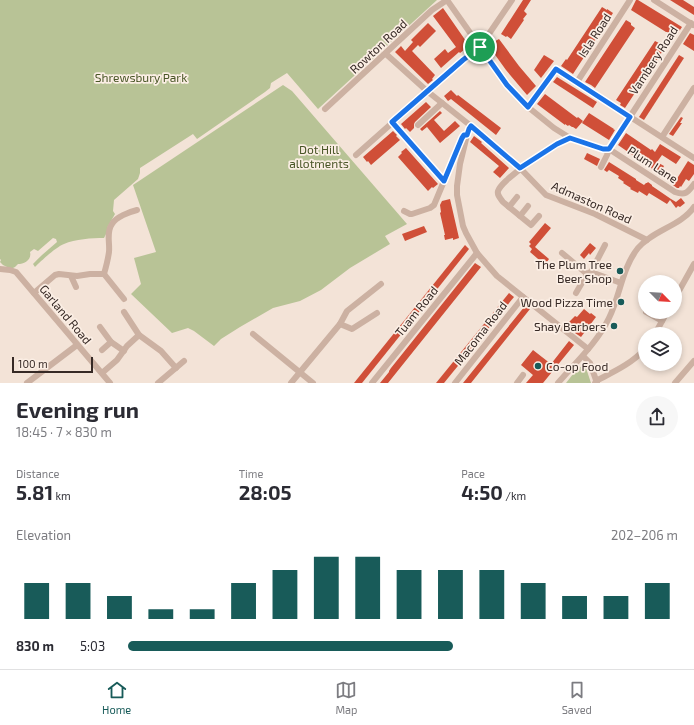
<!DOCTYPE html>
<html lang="en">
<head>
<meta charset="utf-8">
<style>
	body { margin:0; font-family:"Exo 2",sans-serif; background:#f7f7f7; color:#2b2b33; height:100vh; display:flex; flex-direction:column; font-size:15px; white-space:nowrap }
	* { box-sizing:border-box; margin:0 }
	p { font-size:13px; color:#7c7c81 }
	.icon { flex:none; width:22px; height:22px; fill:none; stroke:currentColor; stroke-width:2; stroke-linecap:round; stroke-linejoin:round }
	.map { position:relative; height:383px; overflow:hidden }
	.side { display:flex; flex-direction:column; background:#fff; flex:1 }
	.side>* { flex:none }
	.needle { width:26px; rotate:114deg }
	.fabs { position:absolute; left:638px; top:275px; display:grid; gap:8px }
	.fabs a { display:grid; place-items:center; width:44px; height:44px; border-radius:50%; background:#fff; box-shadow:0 2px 6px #0003; font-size:20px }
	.scale { position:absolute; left:12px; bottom:10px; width:81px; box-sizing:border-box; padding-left:4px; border:2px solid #362925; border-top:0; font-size:11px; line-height:14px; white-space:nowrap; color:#362925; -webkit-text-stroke:3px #fbeee4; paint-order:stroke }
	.pin { position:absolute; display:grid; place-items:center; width:34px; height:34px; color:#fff; margin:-17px; border:2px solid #fff; border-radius:50%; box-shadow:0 1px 4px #0007 }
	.round { display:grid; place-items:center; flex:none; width:42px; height:42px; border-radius:21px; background:#f7f7f7 }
	.headline { display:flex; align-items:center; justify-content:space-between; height:68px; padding:0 16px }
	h1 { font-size:22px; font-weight:700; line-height:30px }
	.stats { display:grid; grid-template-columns:repeat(3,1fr); gap:6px; height:68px; padding:4px 16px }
	.stats div { display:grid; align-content:center }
	.stats b { font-size:20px; font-weight:700 }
	.stats small { font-size:11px; font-weight:400 }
	.stats p { font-size:11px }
	.chart { height:112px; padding:8px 16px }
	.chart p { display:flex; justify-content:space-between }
	.chart svg { width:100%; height:72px; margin-top:4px; stroke:#185b59; stroke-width:6 }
	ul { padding:0 16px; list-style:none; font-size:13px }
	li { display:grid; grid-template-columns:64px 48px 1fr; align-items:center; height:30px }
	li i { height:10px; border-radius:5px; background:#185b59 }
	.dock { display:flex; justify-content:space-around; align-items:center; height:56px; border-top:1px solid #e1e1e2; background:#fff; font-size:11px; color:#7c7c81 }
	.dock a { display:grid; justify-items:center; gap:2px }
	.dock .on { color:#185b59 }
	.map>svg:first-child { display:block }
	.green { fill:#b8c396 }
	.building { fill:#d04f38 }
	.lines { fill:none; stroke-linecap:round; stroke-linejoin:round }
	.minor { stroke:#ccb1a2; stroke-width:6 }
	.route-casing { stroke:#fff; stroke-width:8 }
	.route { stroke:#1a73e8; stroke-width:5 }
	.poi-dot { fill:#185b59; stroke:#fbeee4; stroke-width:1.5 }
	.labels { text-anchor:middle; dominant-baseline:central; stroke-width:3.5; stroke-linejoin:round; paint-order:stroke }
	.street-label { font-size:12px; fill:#362925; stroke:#fbeee4 }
	.park-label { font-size:12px; fill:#495627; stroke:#fbeee4 }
	.poi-label { font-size:12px; fill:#362925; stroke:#fbeee4; text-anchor:end }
</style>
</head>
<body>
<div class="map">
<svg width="694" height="383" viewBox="0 0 694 383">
	<rect width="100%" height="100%" fill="#f3e3d7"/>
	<g class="green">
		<path d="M0 0H437L318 109 287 73 271 83 270 88 265 92 197 139 193 134 140 168V173L138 179 114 200 113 211 115 214 107 228V232L104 238C92 238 75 239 64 244 56 247 41 261 35 267L33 264C40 256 49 249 57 242L56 239 53 238 38 251 34 249 30 252C32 260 24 264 18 264L15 267 11 269 3 265 0 262 1 260 0 259Z"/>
		<polygon points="283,85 292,91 407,224 385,236 390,244 350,268 321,290 300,301 273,308 240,327 221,339 214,346 194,331 188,328 172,333 131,294 141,284 134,258 156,252 133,185"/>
		<polygon points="582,366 586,368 591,383 566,383 577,369"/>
	</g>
	<g class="building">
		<polygon points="523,0 531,0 524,11 527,14 523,19 524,20 511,39 507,36 506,37 501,34"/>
		<polygon points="636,0 638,0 682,27 678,33 677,32 674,36 667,32 666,32 631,10"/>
		<polygon points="670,0 683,0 694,7 694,15"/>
		<polygon points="602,7 607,10 607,9 613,13 573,74 561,66 566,59 567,60"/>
		<polygon points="443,8 468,44 471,42 473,45 465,52 464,50 460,53 459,52 441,68 434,59 445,49 448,53 456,47 433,16"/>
		<polygon points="626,20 631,23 631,25 635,28 595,88 591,85 585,82"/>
		<polygon points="428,23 436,31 420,47 418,45 412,51 435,75 432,79 433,80 428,84 395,52 401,46 405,51 413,42 411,40"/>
		<polygon points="690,33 694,35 694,51 683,44"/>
		<polygon points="499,39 519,66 536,86 527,95 506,70 488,45"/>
		<polygon points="655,41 661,44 661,43 666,46 625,108 620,105 621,103 616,100"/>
		<polygon points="544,55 554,61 541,78 534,70"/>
		<polygon points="679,55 684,58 644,120 639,117"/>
		<polygon points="557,77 597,102 593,108 553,82"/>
		<polygon points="451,90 457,96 458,95 501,128 496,135 451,99 448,101 444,96"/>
		<polygon points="545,94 577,118 578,117 583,121 577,128 576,129 573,127 572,127 569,125 568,126 565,124 565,125 537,104"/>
		<polygon points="426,102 431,107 415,122 414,124 414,128 410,132 406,128 405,129 401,124"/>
		<polygon points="440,111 442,113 434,120 444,131 455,121 460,126 440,143 427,127 422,131 420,129"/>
		<polygon points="589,113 614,129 613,129 615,130 609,140 582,123"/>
		<polygon points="681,117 683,118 680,123 682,123 673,136 669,134"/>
		<polygon points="393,131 397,135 396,136 400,140 371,165 368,161 367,162 363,157"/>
		<polygon points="626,133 651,150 652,149 655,152 660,144 681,157 676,164 662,155 657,162 664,166 663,168 671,174 667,179 618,145"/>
		<polygon points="474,136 482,142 481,143 509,168 500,178 493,172 499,166 470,142"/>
		<polygon points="406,148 438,184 433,188 432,187 428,191 398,157 402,153 401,152"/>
		<polygon points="587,153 600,159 597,166 584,159"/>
		<polygon points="688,161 694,165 694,174 689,181 686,179 681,187 680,186 679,188 677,188 673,185"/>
		<polygon points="609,162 636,179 636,180 644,185 646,183 647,183 648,182 652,185 652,186 671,199 676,202 681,198 685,203 680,207 678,206 676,208 670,200 667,204 649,193 647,196 639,191 638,193 630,189 631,188 623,183 624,182 618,178 619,176 609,170 607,172 604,170"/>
		<polygon points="450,199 459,238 453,240 453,238 445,240 444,235 445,235 440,213 441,212 440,205 442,201"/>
		<polygon points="545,223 551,228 535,247 549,259 545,265 530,252 532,249 529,246 531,244 529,242"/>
		<polygon points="424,226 427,232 405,241 402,234"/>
		<polygon points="590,243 596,248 590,255 589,253 584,259 580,255"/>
		<polygon points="465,245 469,249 419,312 362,383 354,383"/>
		<polygon points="475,263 481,267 388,383 380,383 389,372 389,371 391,368"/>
		<polygon points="509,293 514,297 444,383 436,383"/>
		<polygon points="525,306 530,309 522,319 471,383 463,383"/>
		<polygon points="584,309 590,314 591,313 596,317 581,337 575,333 576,331 570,326 571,324 569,322 575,316 577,317"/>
		<polygon points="569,341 574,345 543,383 526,383 533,375 521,365 533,350 551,364"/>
	</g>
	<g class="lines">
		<g class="minor">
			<path d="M447 0 507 85 528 107 554 128 570 138 603 149H609L675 192C686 196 688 192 694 184"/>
			<polyline points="654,0 693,25"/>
			<polyline points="386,54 427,91 471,126 520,168 546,195 595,214 647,240"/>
			<polyline points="577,82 630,0"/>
			<polyline points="528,107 556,69 694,158"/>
			<polyline points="325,109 432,10 447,0"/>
			<polyline points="392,122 444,181"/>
			<polyline points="418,125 442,103"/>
			<polyline points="471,126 469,129 467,135 460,164 457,186 457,195 463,226 466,233 477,253 497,276 588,349"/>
			<polyline points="662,137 694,88"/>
			<polyline points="356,155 463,60 480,47 512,0"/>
			<polyline points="601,167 607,155 609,149 691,23"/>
			<polyline points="509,207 517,197"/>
			<polyline points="404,211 410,214 412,214 430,208 434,205 462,138 465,135 467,135"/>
			<polyline points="520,216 528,206"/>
			<path d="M539 216 531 225 503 202C500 198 497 195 498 191 500 186 505 182 508 179 527 162 548 149 570 138"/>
			<polyline points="562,253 587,274 591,272 621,283"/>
			<polyline points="0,269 10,270 16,272 110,383"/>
			<polyline points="591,272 605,245"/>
			<polyline points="104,274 124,299"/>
			<polyline points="71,276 76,287"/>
			<path d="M34 293 55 275 59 274 77 276 90 274H104C106 267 108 259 109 252 110 243 106 232 112 224 116 217 129 212 137 210"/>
			<polyline points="576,293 587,274"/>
			<polyline points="675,298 694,264"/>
			<polyline points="124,312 139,335"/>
			<polyline points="646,312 662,321"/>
			<polyline points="340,324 352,329 377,313"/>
			<polyline points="100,327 111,342 124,351"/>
			<polyline points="253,334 313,383"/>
			<polyline points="655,334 667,312"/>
			<polyline points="102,350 111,342"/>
			<polyline points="583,356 590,363 597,383"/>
			<polyline points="102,373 117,360 127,346 139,335 161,351 176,368"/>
			<polyline points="27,383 77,345"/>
			<polyline points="158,383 184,361"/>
			<polyline points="291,383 340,324 347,311 381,284"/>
			<polyline points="372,383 477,253"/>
			<polyline points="455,383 523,297"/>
			<polyline points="517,383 523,375"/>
			<path d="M558 383C576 362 597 343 609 318 620 296 622 268 638 248 653 230 681 226 694 207"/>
			<path d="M595 383 596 381C615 371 631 364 645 349"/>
			<polyline points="675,383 694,361"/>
		</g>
	</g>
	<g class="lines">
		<defs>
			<polygon id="route" points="480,47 507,85 528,107 556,69 630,117 609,149 603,149 570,138 557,144 520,168 471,126 469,129 467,135 464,135 462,138 444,181 392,122 463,60"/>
		</defs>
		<use href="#route" class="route-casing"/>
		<use href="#route" class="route"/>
	</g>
	<g class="poi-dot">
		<circle cx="620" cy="271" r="4"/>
		<circle cx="621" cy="302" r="4"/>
		<circle cx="614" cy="326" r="4"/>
		<circle cx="538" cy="366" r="4"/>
	</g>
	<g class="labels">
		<g class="street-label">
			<text transform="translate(594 35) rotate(-57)">Isla Road</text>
			<text transform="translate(378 46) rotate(-43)">Rowton Road</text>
			<text transform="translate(653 60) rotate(-57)">Vambery Road</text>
			<text transform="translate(653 164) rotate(33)">Plum Lane</text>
			<text transform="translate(592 202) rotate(24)">Admaston Road</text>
			<text transform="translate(416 311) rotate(-51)">Tuam Road</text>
			<text transform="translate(66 314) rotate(50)">Garland Road</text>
			<text transform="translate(480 333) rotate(-52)">Macoma Road</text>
		</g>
		<g class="park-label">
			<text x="141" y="77">Shrewsbury Park</text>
			<text x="319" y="149">Dot Hill<tspan x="319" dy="14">allotments</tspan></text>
		</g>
		<g class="poi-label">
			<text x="612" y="264">The Plum Tree<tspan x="612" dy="14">Beer Shop</tspan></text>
			<text x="613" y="302">Wood Pizza Time</text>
			<text x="606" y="326">Shay Barbers</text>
			<text x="546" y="366" text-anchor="start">Co-op Food</text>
		</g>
	</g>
</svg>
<div class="fabs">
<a><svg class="needle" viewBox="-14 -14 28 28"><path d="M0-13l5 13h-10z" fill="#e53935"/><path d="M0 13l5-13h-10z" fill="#7c7c81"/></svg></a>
<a><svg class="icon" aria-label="layers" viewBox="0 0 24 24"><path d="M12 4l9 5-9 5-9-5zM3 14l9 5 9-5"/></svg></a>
</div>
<div class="scale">100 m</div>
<div class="pin" style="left:480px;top:47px;background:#1e9e55"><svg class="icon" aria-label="arrive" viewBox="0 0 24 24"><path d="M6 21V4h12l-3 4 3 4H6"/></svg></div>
</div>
<section class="side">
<div class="headline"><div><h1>Evening run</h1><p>18:45 · 7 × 830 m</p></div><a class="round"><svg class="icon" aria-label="share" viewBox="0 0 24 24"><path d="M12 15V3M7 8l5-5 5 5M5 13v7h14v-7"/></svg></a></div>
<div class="stats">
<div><p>Distance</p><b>5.81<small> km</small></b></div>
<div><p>Time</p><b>28:05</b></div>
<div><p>Pace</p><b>4:50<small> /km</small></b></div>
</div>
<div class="chart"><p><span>Elevation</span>202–206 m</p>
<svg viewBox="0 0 160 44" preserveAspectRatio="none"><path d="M5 44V22M15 44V22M25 44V30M35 44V38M45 44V38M55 44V22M65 44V14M75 44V6M85 44V6M95 44V14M105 44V14M115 44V14M125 44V22M135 44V30M145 44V30M155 44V22"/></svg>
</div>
<ul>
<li><b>830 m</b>5:03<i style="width:59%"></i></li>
</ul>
</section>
<nav class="dock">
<a class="on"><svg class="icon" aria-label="home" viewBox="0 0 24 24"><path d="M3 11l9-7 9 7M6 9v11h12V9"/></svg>Home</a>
<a><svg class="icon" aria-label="map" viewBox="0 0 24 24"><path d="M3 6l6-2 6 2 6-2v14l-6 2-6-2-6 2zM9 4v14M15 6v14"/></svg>Map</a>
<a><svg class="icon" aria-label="saved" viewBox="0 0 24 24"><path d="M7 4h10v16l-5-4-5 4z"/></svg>Saved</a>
</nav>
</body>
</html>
